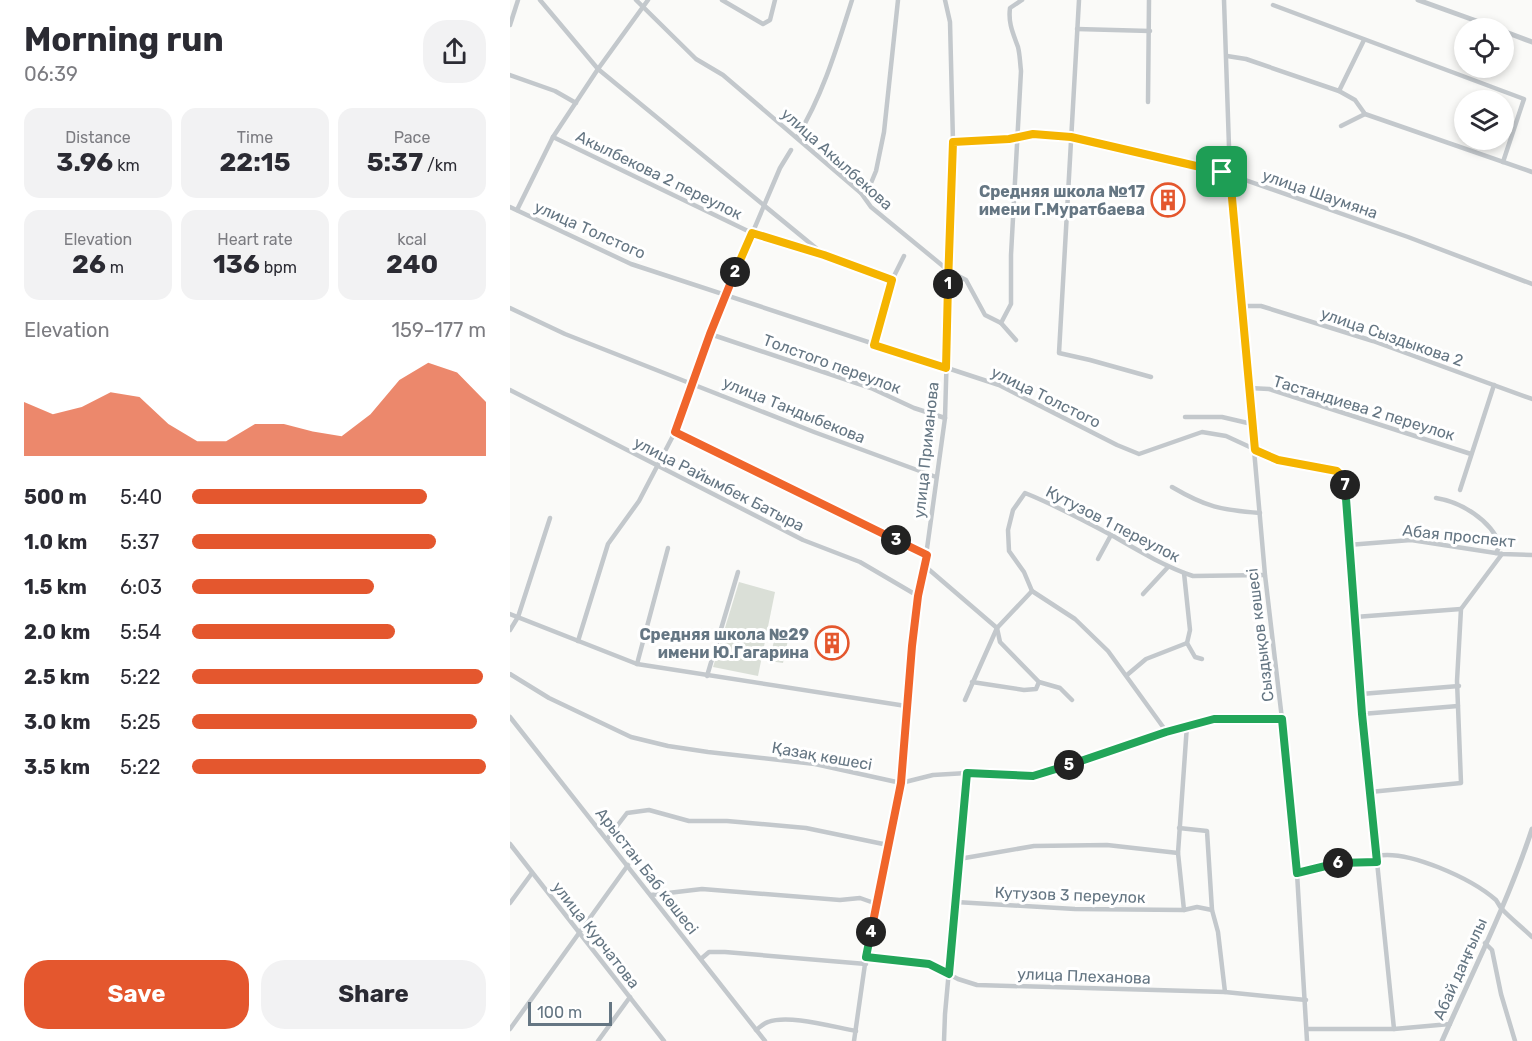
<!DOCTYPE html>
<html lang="en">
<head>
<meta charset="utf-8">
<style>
	body { margin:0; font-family:Rubik,sans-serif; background:#f2f2f3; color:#2b2b33; height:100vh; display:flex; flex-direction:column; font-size:22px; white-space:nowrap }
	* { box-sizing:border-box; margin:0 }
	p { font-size:20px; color:#7c7c81 }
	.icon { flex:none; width:33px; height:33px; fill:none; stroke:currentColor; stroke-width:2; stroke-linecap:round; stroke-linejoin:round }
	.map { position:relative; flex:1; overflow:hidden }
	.drawer { display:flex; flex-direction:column; background:#fff; width:510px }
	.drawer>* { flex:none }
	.controls { position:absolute; left:944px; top:18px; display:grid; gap:12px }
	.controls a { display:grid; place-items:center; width:60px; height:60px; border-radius:50%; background:#fff; box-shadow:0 3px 9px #0003; font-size:30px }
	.scale { position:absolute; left:18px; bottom:15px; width:84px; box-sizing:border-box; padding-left:6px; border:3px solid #657683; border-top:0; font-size:16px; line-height:21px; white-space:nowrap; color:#657683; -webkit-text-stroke:4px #fff; paint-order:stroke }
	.pin { position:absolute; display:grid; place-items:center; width:51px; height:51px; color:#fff; margin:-26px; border-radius:12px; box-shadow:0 3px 9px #0006 }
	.km { position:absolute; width:30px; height:30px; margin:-15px; border-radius:50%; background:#222; color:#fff; font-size:16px; line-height:30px; text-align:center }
	.round { display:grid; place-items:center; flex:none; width:63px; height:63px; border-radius:24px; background:#f2f2f3 }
	.headline { display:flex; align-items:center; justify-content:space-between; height:102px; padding:0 24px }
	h1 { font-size:33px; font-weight:700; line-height:45px }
	.figures { display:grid; grid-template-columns:repeat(3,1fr); gap:9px; height:102px; padding:6px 24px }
	.figures div { display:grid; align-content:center; border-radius:15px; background:#f2f2f3; text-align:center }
	.figures b { font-size:26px; font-weight:700 }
	.figures small { font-size:16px; font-weight:400 }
	.figures p { font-size:16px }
	.chart { height:168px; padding:12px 24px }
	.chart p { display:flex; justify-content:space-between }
	.chart svg { width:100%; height:108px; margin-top:6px; fill:#e4572e; opacity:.7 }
	.primary-button { display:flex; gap:12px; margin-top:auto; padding:12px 24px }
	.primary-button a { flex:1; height:69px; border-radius:24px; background:#e4572e; color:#fff; font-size:24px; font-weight:700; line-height:69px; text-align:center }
	.primary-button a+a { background:#f2f2f3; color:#2b2b33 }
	ul { padding:0 24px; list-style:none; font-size:20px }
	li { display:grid; grid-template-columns:96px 72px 1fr; align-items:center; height:45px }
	li i { height:15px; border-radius:8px; background:#e4572e }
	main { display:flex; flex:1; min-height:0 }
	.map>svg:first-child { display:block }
	.green { fill:#dadfd7 }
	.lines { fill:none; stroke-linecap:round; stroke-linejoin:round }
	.minor { stroke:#c3c8cc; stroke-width:4.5 }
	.tertiary { stroke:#c3c8cc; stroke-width:5 }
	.split-1-casing { stroke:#fff; stroke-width:12 }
	.split-2-casing { stroke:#fff; stroke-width:12 }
	.split-3-casing { stroke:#fff; stroke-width:12 }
	.split-4-casing { stroke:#fff; stroke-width:12 }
	.split-5-casing { stroke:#fff; stroke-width:12 }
	.split-6-casing { stroke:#fff; stroke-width:12 }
	.split-7-casing { stroke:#fff; stroke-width:12 }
	.split-8-casing { stroke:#fff; stroke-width:12 }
	.split-1 { stroke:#f5b400; stroke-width:8 }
	.split-2 { stroke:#f5b400; stroke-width:8 }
	.split-3 { stroke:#f0652b; stroke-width:8 }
	.split-4 { stroke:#f0652b; stroke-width:8 }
	.split-5 { stroke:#22a559; stroke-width:8 }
	.split-6 { stroke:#22a559; stroke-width:8 }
	.split-7 { stroke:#22a559; stroke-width:8 }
	.split-8 { stroke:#f5b400; stroke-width:8 }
	.labels { text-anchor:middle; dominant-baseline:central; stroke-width:6; stroke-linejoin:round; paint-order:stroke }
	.street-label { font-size:16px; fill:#657683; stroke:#fff }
	.poi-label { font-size:16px; font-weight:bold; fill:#657683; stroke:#fff; text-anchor:end }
</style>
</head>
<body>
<main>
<section class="drawer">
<div class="headline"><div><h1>Morning run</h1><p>06:39</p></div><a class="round"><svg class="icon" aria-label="share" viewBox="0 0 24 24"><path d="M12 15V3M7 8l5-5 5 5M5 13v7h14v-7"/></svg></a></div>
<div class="figures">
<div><p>Distance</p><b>3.96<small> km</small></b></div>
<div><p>Time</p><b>22:15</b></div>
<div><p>Pace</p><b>5:37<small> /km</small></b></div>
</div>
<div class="figures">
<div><p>Elevation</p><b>26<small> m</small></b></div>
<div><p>Heart rate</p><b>136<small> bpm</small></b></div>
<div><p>kcal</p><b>240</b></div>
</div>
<div class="chart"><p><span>Elevation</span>159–177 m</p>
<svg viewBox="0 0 160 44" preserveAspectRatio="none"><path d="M0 44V22L10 27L20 24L30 18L40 20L50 31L60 38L70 38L80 31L90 31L100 34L110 36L120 27L130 13L140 6L150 10L160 22V44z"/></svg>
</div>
<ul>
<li><b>500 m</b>5:40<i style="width:80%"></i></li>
<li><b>1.0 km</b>5:37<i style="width:83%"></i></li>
<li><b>1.5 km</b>6:03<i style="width:62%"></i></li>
<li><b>2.0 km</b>5:54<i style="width:69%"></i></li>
<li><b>2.5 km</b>5:22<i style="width:99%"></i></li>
<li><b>3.0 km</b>5:25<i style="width:97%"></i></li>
<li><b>3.5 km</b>5:22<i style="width:100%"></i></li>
</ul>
<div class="primary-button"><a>Save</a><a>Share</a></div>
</section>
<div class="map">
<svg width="1022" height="1041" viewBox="0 0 1022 1041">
	<rect width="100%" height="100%" fill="#fafaf8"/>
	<g class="green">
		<polygon points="229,582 265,592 248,676 203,667"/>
		<polygon points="265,637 278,640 273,663 259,661"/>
	</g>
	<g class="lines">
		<g class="minor">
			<polyline points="30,0 88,69 312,253"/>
			<polyline points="126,0 186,59 213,75 351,193 361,207 439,271 456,280 475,315 491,323 506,340"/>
			<polyline points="212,0 253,24 260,20 265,0"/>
			<polyline points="569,0 549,353 580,360 641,377"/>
			<polyline points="714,0 720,176 755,575 772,719 787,873 797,1041"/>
			<polyline points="763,5 1014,99 993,162"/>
			<polyline points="0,25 8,0"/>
			<polyline points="567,29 640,31"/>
			<polyline points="717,56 736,59 829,91 845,100 855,114 1022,172"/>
			<polyline points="0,75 45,91 66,103"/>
			<polyline points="829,91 854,40"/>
			<polyline points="638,102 639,0"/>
			<polyline points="831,126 855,114"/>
			<polyline points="43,137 242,233 314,255 382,280 364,345"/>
			<path d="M287 137C313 95 327 47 342 0"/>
			<polyline points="443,142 499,139 523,134 561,137 698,167 898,237 1022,284"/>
			<polyline points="351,193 361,183 366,171 374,132 388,0"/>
			<polyline points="0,207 121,264 489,385 607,445 629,454 692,432 716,436 768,460 827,471 835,479 852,714 884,1029"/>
			<polyline points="7,210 43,137 88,69 138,0"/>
			<polyline points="382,280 394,256"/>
			<polyline points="732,306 751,306 863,341 1022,399"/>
			<polyline points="0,308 55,334 304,432 426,477"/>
			<path d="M491 323 501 304V255L511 71C510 63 510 55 508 47 503 33 498 23 500 8L512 0"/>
			<polyline points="200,334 361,388 404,408 435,418"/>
			<polyline points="739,388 759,389 961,454"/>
			<polyline points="0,390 293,540 350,562 408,596"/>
			<polyline points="675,417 712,417 742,424"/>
			<polyline points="165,432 417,555"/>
			<path d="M662 487C696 507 711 510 750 513"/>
			<polyline points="950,490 984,385"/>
			<path d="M926 498C951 502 981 520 990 545L986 553"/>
			<polyline points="838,545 901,540 992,554 1022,555"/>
			<polyline points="588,559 601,535"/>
			<polyline points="416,567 487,628 490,642 529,682 550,688 562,700"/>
			<polyline points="674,573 680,630 677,643 685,657 692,659"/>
			<polyline points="633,594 658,567"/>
			<polyline points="0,614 127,664 396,706"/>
			<polyline points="845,617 951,609"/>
			<polyline points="0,630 8,617 40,518"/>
			<polyline points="68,641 98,544 129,501 165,432 216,295 270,168 281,150"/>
			<polyline points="127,664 158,548"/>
			<polyline points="0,674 39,698 121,737 158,746 198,752 305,764 391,783 423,775 457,773 523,776 570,763 656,731 704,719 772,719"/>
			<polyline points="617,675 636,659 677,643"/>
			<polyline points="197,676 228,572"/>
			<polyline points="462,682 514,690 526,689 529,682"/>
			<polyline points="851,694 949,686"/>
			<polyline points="455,700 487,628 522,591"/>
			<polyline points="852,714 948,706"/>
			<polyline points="0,717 255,1041"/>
			<path d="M656 731 598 651 565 619 522 591 514 572 499 551 498 530 503 510 515 493C545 505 575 521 603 536 629 551 654 566 683 576L755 575"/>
			<polyline points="860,792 951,783 947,681 951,609 992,554"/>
			<polyline points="669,828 697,831 702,910 708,932 715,992"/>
			<polyline points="97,839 117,813 139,810 179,821 217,821 296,828 378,845"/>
			<polyline points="0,844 154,1041"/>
			<path d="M866 856C898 849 962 879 986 900 988 903 989 905 991 908 1000 918 1012 927 1022 937"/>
			<polyline points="449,859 524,846 597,845 668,853"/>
			<polyline points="787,873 826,863 867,862"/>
			<polyline points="141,895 192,889 330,900 350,898 367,904"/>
			<polyline points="446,902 565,909 674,910 687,907 702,910"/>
			<polyline points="0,903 22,873"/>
			<polyline points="674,910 668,853 677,725"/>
			<polyline points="975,943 982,950 991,994 1005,1041"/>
			<polyline points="356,957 419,964 448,979 467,985 715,992 796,1000"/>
			<polyline points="192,958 199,952 215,952 356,964"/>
			<polyline points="0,1029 118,865"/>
			<polyline points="797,1029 884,1029 940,1024"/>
			<path d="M246 1030C250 1027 254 1023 258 1022 279 1014 323 1027 346 1031"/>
			<polyline points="88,1041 120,997"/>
			<polyline points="344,1041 356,957 391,783 402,646 408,596 416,567 415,563 435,418 443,142 440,22 435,0"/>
			<polyline points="434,1041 435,1014 457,773"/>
		</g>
		<g class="tertiary">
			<polyline points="908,0 986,28"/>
			<polyline points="993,31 1022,42"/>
			<path d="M932 1041C963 971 998 902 1022 829"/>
		</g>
	</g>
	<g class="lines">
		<defs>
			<polyline id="split-1" points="438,284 443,142 499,139 523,134 561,137 712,172"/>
			<polyline id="split-2" points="225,272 242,233 314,255 382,280 364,345 436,368 438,284"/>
			<polyline id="split-3" points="225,272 200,334 165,432 386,540"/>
			<polyline id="split-4" points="361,932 391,783 402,646 408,596 417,555 386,540"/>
			<polyline id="split-5" points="361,932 356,957 419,964 439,974 457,773 523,776 559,765"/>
			<polyline id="split-6" points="559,765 656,732 704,719 772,719 787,873 828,863"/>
			<polyline id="split-7" points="828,863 867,862 852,714 835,485"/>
			<polyline id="split-8" points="712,172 720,176 745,450 768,460 827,471 835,479 835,485"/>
		</defs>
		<use href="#split-1" class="split-1-casing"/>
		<use href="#split-2" class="split-2-casing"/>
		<use href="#split-3" class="split-3-casing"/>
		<use href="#split-4" class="split-4-casing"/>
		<use href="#split-5" class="split-5-casing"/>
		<use href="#split-6" class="split-6-casing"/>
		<use href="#split-7" class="split-7-casing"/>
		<use href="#split-8" class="split-8-casing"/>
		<use href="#split-1" class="split-1"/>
		<use href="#split-2" class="split-2"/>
		<use href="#split-3" class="split-3"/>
		<use href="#split-4" class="split-4"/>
		<use href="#split-5" class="split-5"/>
		<use href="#split-6" class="split-6"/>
		<use href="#split-7" class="split-7"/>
		<use href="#split-8" class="split-8"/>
	</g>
	<defs>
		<symbol id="building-ring" viewBox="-11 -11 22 22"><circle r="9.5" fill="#fff" stroke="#e4572e" stroke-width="1.5"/><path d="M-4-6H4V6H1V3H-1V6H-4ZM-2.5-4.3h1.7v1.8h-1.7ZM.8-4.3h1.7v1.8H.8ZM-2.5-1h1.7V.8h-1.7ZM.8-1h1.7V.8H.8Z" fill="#e4572e"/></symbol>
	</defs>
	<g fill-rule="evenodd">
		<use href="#building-ring" x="639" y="181" width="38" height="38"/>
		<use href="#building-ring" x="303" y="624" width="38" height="38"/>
	</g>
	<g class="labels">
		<g class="street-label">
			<text transform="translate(327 159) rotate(42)">улица Акылбекова</text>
			<text transform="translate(149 175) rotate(26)">Акылбекова 2 переулок</text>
			<text transform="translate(810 194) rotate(19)">улица Шаумяна</text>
			<text transform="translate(80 230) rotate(24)">улица Толстого</text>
			<text transform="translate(882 337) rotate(19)">улица Сыздыкова 2</text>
			<text transform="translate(322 364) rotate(20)">Толстого переулок</text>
			<text transform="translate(536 397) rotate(26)">улица Толстого</text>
			<text transform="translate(854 408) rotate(17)">Тастандиева 2 переулок</text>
			<text transform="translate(284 410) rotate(22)">улица Тандыбекова</text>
			<text transform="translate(416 450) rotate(-84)">улица Приманова</text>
			<text transform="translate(209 484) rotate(27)">улица Райымбек Батыра</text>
			<text transform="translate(603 524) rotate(27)">Кутузов 1 переулок</text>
			<text transform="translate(949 536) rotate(6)">Абая проспект</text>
			<text transform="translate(750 635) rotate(-97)">Сыздықов көшесі</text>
			<text transform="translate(312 756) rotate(10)">Қазақ көшесі</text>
			<text transform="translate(137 871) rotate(52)">Арыстан Баб көшесі</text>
			<text transform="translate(560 895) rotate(2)">Кутузов 3 переулок</text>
			<text transform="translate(86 935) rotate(52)">улица Курчатова</text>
			<text transform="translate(950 969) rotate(-66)">Абай даңғылы</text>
			<text transform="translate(574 976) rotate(2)">улица Плеханова</text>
		</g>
		<g class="poi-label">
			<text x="635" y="191">Средняя школа №17<tspan x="635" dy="18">имени Г.Муратбаева</tspan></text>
			<text x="299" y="634">Средняя школа №29<tspan x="299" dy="18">имени Ю.Гагарина</tspan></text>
		</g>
	</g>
</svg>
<div class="controls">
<a><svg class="icon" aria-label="locate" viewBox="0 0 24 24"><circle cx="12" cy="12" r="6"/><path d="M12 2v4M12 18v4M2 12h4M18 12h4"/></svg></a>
<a><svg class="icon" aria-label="layers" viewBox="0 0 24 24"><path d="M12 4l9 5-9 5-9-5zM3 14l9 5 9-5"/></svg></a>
</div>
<div class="scale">100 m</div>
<div class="pin" style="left:712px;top:172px;background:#1e9e55"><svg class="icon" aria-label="arrive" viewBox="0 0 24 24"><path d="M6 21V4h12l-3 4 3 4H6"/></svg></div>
<b class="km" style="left:438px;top:284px">1</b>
<b class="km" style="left:225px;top:272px">2</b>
<b class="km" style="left:386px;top:540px">3</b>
<b class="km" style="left:361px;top:932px">4</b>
<b class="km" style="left:559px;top:765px">5</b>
<b class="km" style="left:828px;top:863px">6</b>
<b class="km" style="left:835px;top:485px">7</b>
</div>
</main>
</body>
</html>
